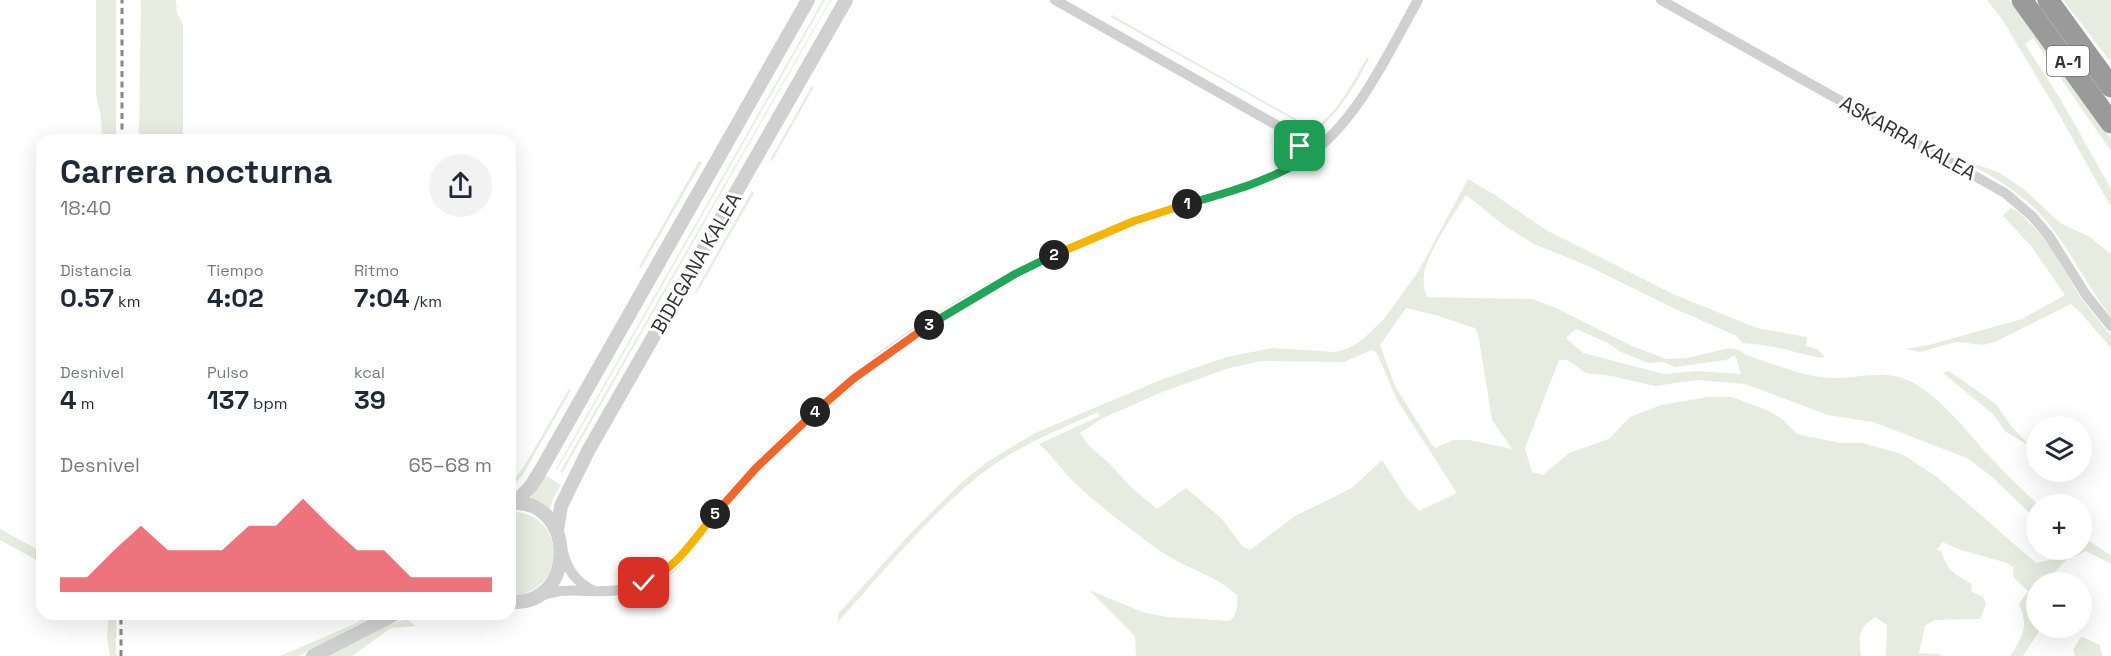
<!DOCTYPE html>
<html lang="es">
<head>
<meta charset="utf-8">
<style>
	body { margin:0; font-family:"Space Grotesk",sans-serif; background:#f2f2f3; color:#1f2937; height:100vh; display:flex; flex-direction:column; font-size:22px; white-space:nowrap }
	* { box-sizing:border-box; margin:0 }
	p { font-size:20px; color:#747a83 }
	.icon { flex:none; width:33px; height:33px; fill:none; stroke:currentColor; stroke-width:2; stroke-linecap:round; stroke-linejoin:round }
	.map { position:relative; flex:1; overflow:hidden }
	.panel { position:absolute; left:36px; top:134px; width:480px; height:486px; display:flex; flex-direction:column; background:#fff; border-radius:18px; box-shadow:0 6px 24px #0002 }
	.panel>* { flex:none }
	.controls { position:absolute; left:2026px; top:416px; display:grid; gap:12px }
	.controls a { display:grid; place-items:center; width:66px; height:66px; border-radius:50%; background:#fff; box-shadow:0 6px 24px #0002; font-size:30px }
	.pin { position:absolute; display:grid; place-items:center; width:51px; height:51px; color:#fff; margin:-26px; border-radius:12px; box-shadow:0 3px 9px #0006 }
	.km { position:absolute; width:30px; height:30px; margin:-15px; border-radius:50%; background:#222; color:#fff; font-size:16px; line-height:30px; text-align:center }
	.round { display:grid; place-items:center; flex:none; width:63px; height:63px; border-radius:32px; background:#f2f2f3 }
	.headline { display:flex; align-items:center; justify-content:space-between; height:102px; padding:0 24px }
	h1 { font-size:33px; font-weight:800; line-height:45px }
	.figures { display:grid; grid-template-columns:repeat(3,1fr); gap:9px; height:102px; padding:6px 24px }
	.figures div { display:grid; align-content:center }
	.figures b { font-size:26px; font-weight:800 }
	.figures small { font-size:16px; font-weight:400 }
	.figures p { font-size:16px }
	.chart { height:168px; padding:12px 24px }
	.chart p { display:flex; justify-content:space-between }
	.chart svg { width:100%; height:108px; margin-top:6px; fill:#e63946; opacity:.7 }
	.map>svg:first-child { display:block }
	.green { fill:#e6ecdf; fill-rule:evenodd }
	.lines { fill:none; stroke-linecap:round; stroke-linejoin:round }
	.minor { stroke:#d0d0d0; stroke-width:10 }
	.tertiary { stroke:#d0d0d0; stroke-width:14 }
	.motorway { stroke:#9a9a9a; stroke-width:21 }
	.rail { stroke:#888; stroke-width:3; stroke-dasharray:6 4.5; stroke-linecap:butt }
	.split-1-casing { stroke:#fff; stroke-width:12 }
	.split-2-casing { stroke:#fff; stroke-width:12 }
	.split-3-casing { stroke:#fff; stroke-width:12 }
	.split-4-casing { stroke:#fff; stroke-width:12 }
	.split-5-casing { stroke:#fff; stroke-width:12 }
	.split-6-casing { stroke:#fff; stroke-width:12 }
	.split-1 { stroke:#22a559; stroke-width:8 }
	.split-2 { stroke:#f5b400; stroke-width:8 }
	.split-3 { stroke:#22a559; stroke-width:8 }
	.split-4 { stroke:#f0652b; stroke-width:8 }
	.split-5 { stroke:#f0652b; stroke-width:8 }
	.split-6 { stroke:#f5b400; stroke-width:8 }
	.labels { text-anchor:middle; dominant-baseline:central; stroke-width:6; stroke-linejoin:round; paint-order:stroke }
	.shield { fill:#fff; stroke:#707070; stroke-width:1.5 }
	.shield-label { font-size:18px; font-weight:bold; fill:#333 }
	.street-label { font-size:20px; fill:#333; stroke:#fff }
</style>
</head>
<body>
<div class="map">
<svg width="2111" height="656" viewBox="0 0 2111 656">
	<rect width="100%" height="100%" fill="#fff"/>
	<g class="green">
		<polygon points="96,0 116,0 116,139 102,139 101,118 96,93"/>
		<polygon points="141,0 176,0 177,14 183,24 183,139 139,139"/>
		<polygon points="823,0 825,0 557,470 556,469"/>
		<polygon points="830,0 831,0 562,473 560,472"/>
		<polygon points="1987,0 2009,0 2062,68 2111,139 2111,151 2033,38 2025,44 2061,100 2111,189 2111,207 2053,104 2002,19"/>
		<polygon points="2063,0 2111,0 2111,62"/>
		<path d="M1112 15 1310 127C1331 127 1357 74 1367 58L1369 59C1355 84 1342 110 1319 128L1310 129 1111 17Z"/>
		<polygon points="812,86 814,87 772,161 770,160"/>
		<path d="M1951 155 2000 173 2025 190 2060 223 2090 237 2111 254V317C2090 290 2075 259 2055 232 2028 195 1991 174 1951 155Z"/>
		<polygon points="699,161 702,162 641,268 639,267"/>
		<path d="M1468 179 1495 195 1546 230 1675 295 1757 328 1807 337 1806 346 1817 349 1825 357 1820 358C1794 352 1768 344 1742 343L1737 336 1671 307 1586 265 1534 244 1505 226 1466 195C1455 212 1426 255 1424 274 1423 282 1424 290 1427 297L1532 299 1554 307 1632 346 1666 359 1686 358 1730 348 1739 350 1746 355C1774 364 1806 378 1835 378 1856 378 1874 372 1895 376 1934 384 1968 435 1995 462 2008 476 2023 490 2037 504V520L1991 476 1967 458 1873 422 1828 415 1745 384 1697 380 1655 386 1612 376 1586 373 1567 360H1559L1525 448 1532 472 1543 475 1569 453 1609 439 1630 417 1661 405 1708 397H1732L1769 411 1782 419 1797 434 1840 443H1862L1902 454 1937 477 2036 563 2056 559 2069 549H2082V537L2111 555V564L2086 551 2066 560 2045 582H2037V597L2032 606 2037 610V627H2042L2023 656H2010C2023 636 2029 628 2019 604L2028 591 2014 578 2013 567 2007 563 1958 549 1942 542 1937 550 1942 552C1945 569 1957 576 1972 584L1971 591 1983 597 1986 604 1980 619 1934 620 1925 626 1919 653 1940 654 1941 656H1886L1887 625 1875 617C1857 629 1859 636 1861 656H1136L1135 636 1089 590 1145 613 1168 617 1230 621C1238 612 1238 606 1237 595 1214 574 1182 567 1157 549 1128 527 1100 507 1074 482 1061 470 1052 455 1039 444L1100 416 1098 412C1060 429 1018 446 985 471 930 513 884 571 838 622V614L908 536 961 483 987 462 1035 433 1163 379 1227 357 1272 348 1335 352 1347 349 1361 341 1384 319 1418 272ZM1406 308 1439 316 1475 328 1478 333 1492 420 1512 449 1470 440H1453L1435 448 1430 442 1395 386 1380 345ZM1576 329 1608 343 1621 352 1648 363 1664 362 1675 367 1726 360 1735 355 1741 374 1697 371 1664 374 1583 353 1566 338ZM1372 350 1377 353 1397 400 1457 493 1419 511 1405 496 1383 461H1381L1352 488 1295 516 1250 550 1243 547 1221 518 1186 488 1157 509 1132 488 1108 462 1089 446 1080 433 1103 418 1162 392 1229 368 1262 361 1344 362Z"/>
		<polygon points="752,191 754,193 696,294 695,292"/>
		<polygon points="2010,208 2019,212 2046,240 2080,297 2111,336 2111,348 2079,311 2071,304 1997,341 1984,345 1956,342 1920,352 1905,349 1929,345 2022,319 2065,295 2032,247 2003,216"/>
		<polygon points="1949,371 1996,404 2011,426 2030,446 2006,432 1994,415 1943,373"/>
		<polygon points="569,389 571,390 522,476 510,488 510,484 523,468"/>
		<polygon points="545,475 561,485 554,496 550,509 541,502 530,499"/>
		<path d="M510 512C566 510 570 593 510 596Z"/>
		<polygon points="0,529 42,552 42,563 0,540"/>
		<polygon points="109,614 116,614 116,656 110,656 107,638"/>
		<polygon points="369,614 377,614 299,656 280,656 357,623"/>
		<polygon points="406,619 416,626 391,628 352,656 326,656 371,631"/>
		<polygon points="2083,637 2100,645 2102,656 2075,656 2073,650 2080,638"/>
	</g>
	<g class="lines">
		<g class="minor">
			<polyline points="1055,0 1280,127 1300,146 1308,157"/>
			<polyline points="1661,0 2005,193 2032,216 2049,236 2086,295 2111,326"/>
			<path d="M563 552C567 569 576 582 592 590"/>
			<path d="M540 596C547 594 554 592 561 591 570 590 580 591 589 591 614 592 636 590 658 577 680 564 694 539 710 520 724 503 739 486 754 470 816 405 888 346 966 301 1029 265 1094 235 1163 211 1212 194 1264 189 1307 157 1359 119 1387 55 1418 0"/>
		</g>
		<g class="tertiary">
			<path d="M510 503C577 498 578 607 510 602"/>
			<polyline points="515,503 531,486 542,468 808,0"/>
			<polyline points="557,530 561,506 588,451 846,0"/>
			<polyline points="313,656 395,614"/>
		</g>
		<g class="motorway">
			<polyline points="2022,0 2111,123"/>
			<polyline points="2048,0 2111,87"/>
		</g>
		<g class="rail">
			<polyline points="122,140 122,0"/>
			<polyline points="121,656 121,614"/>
		</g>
	</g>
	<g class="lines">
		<defs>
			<path id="split-1" d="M1187 204C1230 192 1270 181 1308 157L1300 146"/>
			<polyline id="split-2" points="1054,255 1134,221 1187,204"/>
			<polyline id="split-3" points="929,325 1015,274 1054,255"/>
			<polyline id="split-4" points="815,412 853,379 929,325"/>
			<polyline id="split-5" points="715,514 756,468 815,412"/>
			<path id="split-6" d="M644 583C677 568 692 541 715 514"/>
		</defs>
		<use href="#split-1" class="split-1-casing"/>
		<use href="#split-2" class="split-2-casing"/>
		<use href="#split-3" class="split-3-casing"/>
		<use href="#split-4" class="split-4-casing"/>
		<use href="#split-5" class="split-5-casing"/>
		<use href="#split-6" class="split-6-casing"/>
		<use href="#split-1" class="split-1"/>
		<use href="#split-2" class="split-2"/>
		<use href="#split-3" class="split-3"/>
		<use href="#split-4" class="split-4"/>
		<use href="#split-5" class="split-5"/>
		<use href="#split-6" class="split-6"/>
	</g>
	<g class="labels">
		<rect class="shield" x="2047" y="46" width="42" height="30" rx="4.5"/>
		<g class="shield-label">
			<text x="2068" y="61">A-1</text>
		</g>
		<g class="street-label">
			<text transform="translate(1908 138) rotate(29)">ASKARRA KALEA</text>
			<text transform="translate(696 263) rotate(-60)">BIDEGANA KALEA</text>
		</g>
	</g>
</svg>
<div class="controls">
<a><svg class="icon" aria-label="layers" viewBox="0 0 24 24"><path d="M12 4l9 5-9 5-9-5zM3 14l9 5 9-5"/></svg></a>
<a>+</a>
<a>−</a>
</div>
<div class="pin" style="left:1300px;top:146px;background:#1e9e55"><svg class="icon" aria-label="arrive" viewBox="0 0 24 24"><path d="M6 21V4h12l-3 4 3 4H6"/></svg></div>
<div class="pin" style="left:644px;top:583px;background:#d93025"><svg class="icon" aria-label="check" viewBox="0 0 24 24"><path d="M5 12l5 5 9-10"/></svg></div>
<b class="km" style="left:1187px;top:204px">1</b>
<b class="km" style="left:1054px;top:255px">2</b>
<b class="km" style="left:929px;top:325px">3</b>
<b class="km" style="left:815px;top:412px">4</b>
<b class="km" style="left:715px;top:514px">5</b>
<section class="panel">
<div class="headline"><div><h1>Carrera nocturna</h1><p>18:40</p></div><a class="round"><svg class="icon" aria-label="share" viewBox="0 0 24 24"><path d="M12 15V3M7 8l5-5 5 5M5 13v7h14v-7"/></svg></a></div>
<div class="figures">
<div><p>Distancia</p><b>0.57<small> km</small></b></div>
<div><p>Tiempo</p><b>4:02</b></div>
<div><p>Ritmo</p><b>7:04<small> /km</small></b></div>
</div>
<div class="figures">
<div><p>Desnivel</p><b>4<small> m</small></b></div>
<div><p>Pulso</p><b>137<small> bpm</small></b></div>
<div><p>kcal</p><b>39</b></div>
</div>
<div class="chart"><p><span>Desnivel</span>65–68 m</p>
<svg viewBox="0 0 160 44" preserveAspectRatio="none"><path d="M0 44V38L10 38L20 27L30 17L40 27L50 27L60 27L70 17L80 17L90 6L100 17L110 27L120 27L130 38L140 38L150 38L160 38V44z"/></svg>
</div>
</section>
</div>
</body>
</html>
